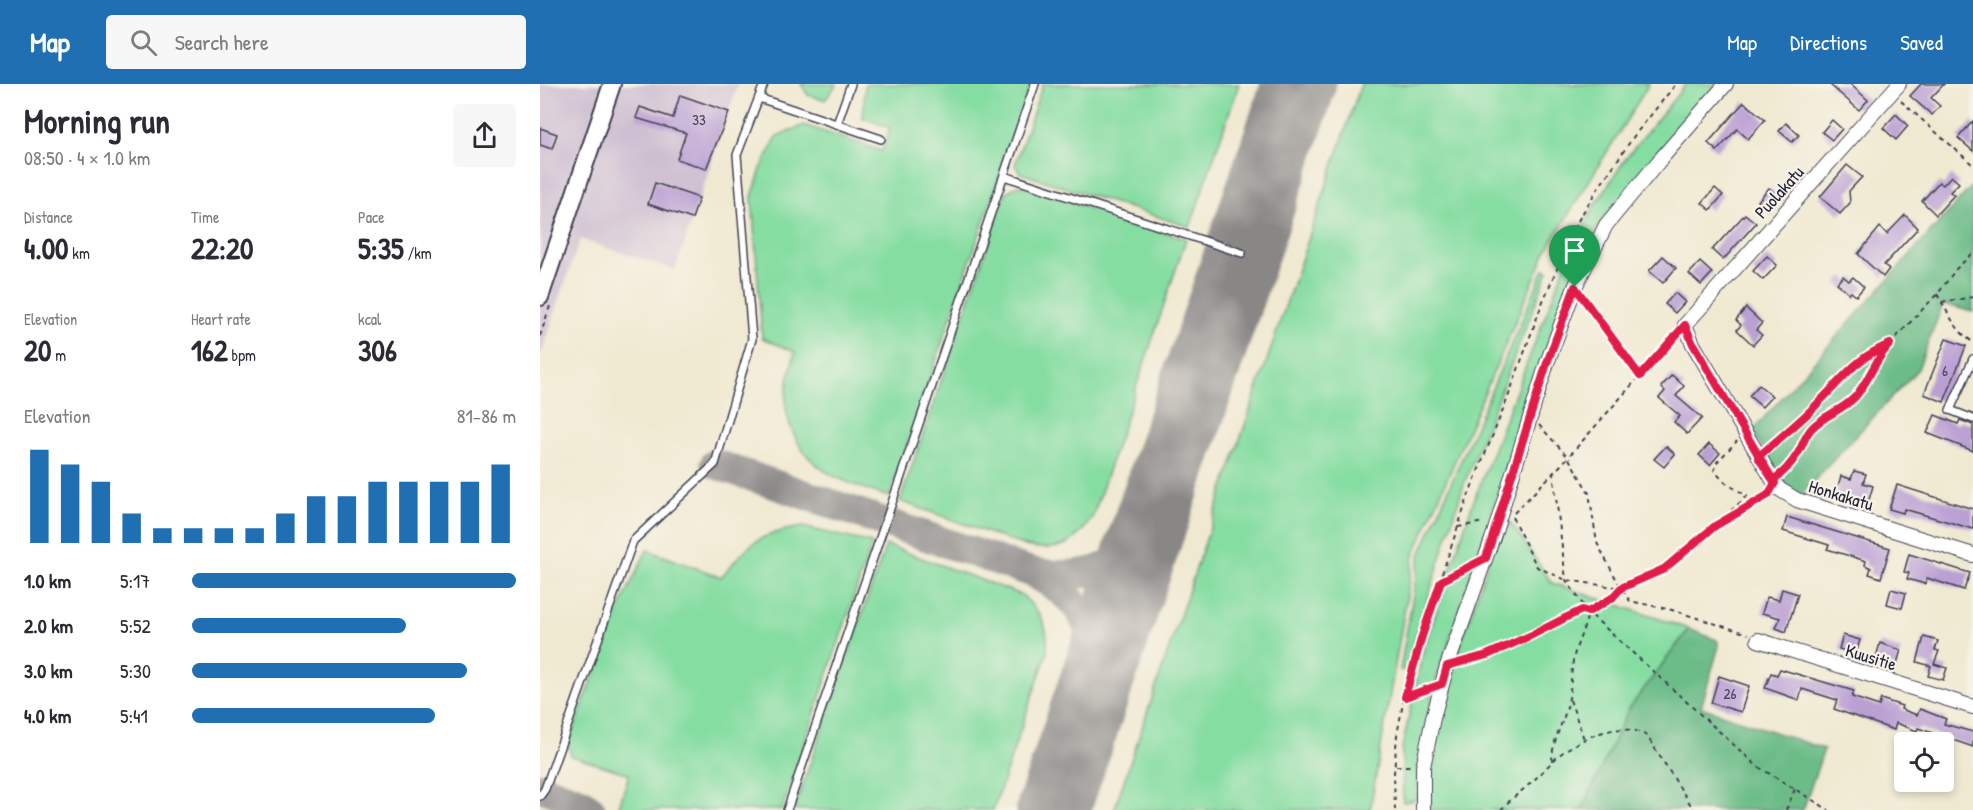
<!DOCTYPE html>
<html lang="en">
<head>
<meta charset="utf-8">
<style>
	body { margin:0; font-family:"Patrick Hand",sans-serif; background:#f7f7f7; color:#2b2b33; height:100vh; display:flex; flex-direction:column; font-size:22px; white-space:nowrap }
	* { box-sizing:border-box; margin:0 }
	p { font-size:20px; color:#7c7c81 }
	.icon { flex:none; width:33px; height:33px; fill:none; stroke:currentColor; stroke-width:2; stroke-linecap:round; stroke-linejoin:round }
	.map { position:relative; flex:1; overflow:hidden }
	.side { display:flex; flex-direction:column; background:#fff; width:540px }
	.side>* { flex:none }
	.tools { position:absolute; left:1354px; top:648px; display:grid; gap:12px }
	.tools a { display:grid; place-items:center; width:60px; height:60px; border-radius:6px; background:#fff; box-shadow:0 3px 9px #0003; font-size:30px }
	.pin { position:absolute; display:grid; place-items:center; width:51px; height:51px; color:#fff; margin:-62px -26px; border-radius:50% 50% 50% 0; rotate:-45deg; box-shadow:0 0 6px #0007 }
	.pin .icon { rotate:45deg }
	.round { display:grid; place-items:center; flex:none; width:63px; height:63px; border-radius:6px; background:#f7f7f7 }
	.head { display:flex; align-items:center; justify-content:space-between; height:102px; padding:0 24px }
	h1 { font-size:33px; font-weight:800; line-height:45px }
	.metrics { display:grid; grid-template-columns:repeat(3,1fr); gap:9px; height:102px; padding:6px 24px }
	.metrics div { display:grid; align-content:center }
	.metrics b { font-size:30px; font-weight:800 }
	.metrics small { font-size:16px; font-weight:400 }
	.metrics p { font-size:16px }
	.chart { height:168px; padding:12px 24px }
	.chart p { display:flex; justify-content:space-between }
	.chart svg { width:100%; height:108px; margin-top:6px; stroke:#1f6fb2; stroke-width:6 }
	ul { padding:0 24px; list-style:none; font-size:20px }
	li { display:grid; grid-template-columns:96px 72px 1fr; align-items:center; height:45px }
	li i { height:15px; border-radius:8px; background:#1f6fb2 }
	header { display:flex; align-items:center; gap:36px; box-sizing:border-box; height:84px; padding:0 30px; background:#1f6fb2; color:#fff }
	header strong { font-size:28px }
	nav { display:flex; gap:33px; margin-inline-start:auto; font-size:21px }
	.search { width:420px; height:54px; background:#f7f7f7; display:flex; align-items:center; gap:15px; box-sizing:border-box; padding:0 21px; border-radius:6px; color:#7c7c81; font-size:22px }
	main { display:flex; flex:1; min-height:0 }
	.map>svg:first-child { display:block }
	.industrial { fill:#cebed2 }
	.green { fill:#86dda2; stroke:#54806e; stroke-width:1.5 }
	.forest { fill:#6cbc88; stroke:#476f62; stroke-width:1.5 }
	.lines { fill:none; stroke-linecap:round; stroke-linejoin:round }
	.taxiway { stroke:#898686; stroke-width:30 }
	.runway { stroke:#898686; stroke-width:74 }
	.building { fill:#bba0d4 }
	.service-casing { stroke:#414052; stroke-width:10 }
	.minor-casing { stroke:#414052; stroke-width:16 }
	.tertiary-casing { stroke:#414052; stroke-width:20 }
	.path { stroke:#414052; stroke-width:2; stroke-dasharray:4.5 4.5; stroke-linecap:butt }
	.service { stroke:#fff; stroke-width:7 }
	.minor { stroke:#fff; stroke-width:14 }
	.tertiary { stroke:#fff; stroke-width:16 }
	.route-casing { stroke:#fff; stroke-width:12 }
	.route { stroke:#e11d48; stroke-width:8 }
	.labels { text-anchor:middle; dominant-baseline:central; stroke-width:4.5; stroke-linejoin:round; paint-order:stroke }
	.number-label { font-size:15px; fill:#484261 }
	.street-label { font-size:18px; fill:#22223b; stroke:#f7f3e8 }
</style>
</head>
<body>
<header>
<strong>Map</strong>
<div class="search"><svg class="icon" aria-label="search" viewBox="0 0 24 24"><circle cx="10" cy="10" r="6"/><path d="M15 15l6 6"/></svg>Search here</div>
<nav><a>Map</a><a>Directions</a><a>Saved</a></nav>
</header>
<main>
<section class="side">
<div class="head"><div><h1>Morning run</h1><p>08:50 · 4 × 1.0 km</p></div><a class="round"><svg class="icon" aria-label="share" viewBox="0 0 24 24"><path d="M12 15V3M7 8l5-5 5 5M5 13v7h14v-7"/></svg></a></div>
<div class="metrics">
<div><p>Distance</p><b>4.00<small> km</small></b></div>
<div><p>Time</p><b>22:20</b></div>
<div><p>Pace</p><b>5:35<small> /km</small></b></div>
</div>
<div class="metrics">
<div><p>Elevation</p><b>20<small> m</small></b></div>
<div><p>Heart rate</p><b>162<small> bpm</small></b></div>
<div><p>kcal</p><b>306</b></div>
</div>
<div class="chart"><p><span>Elevation</span>81–86 m</p>
<svg viewBox="0 0 160 44" preserveAspectRatio="none"><path d="M5 44V6M15 44V12M25 44V19M35 44V32M45 44V38M55 44V38M65 44V38M75 44V38M85 44V32M95 44V25M105 44V25M115 44V19M125 44V19M135 44V19M145 44V19M155 44V12"/></svg>
</div>
<ul>
<li><b>1.0 km</b>5:17<i style="width:100%"></i></li>
<li><b>2.0 km</b>5:52<i style="width:66%"></i></li>
<li><b>3.0 km</b>5:30<i style="width:85%"></i></li>
<li><b>4.0 km</b>5:41<i style="width:75%"></i></li>
</ul>
</section>
<div class="map">
<svg width="1433" height="726" viewBox="0 0 1433 726">
	<rect width="100%" height="100%" fill="#f7f3e8"/>
	<filter id="ink" filterUnits="userSpaceOnUse"><feTurbulence type="fractalNoise" baseFrequency=".0167" numOctaves="2"/><feDisplacementMap in="SourceGraphic" scale="12" xChannelSelector="R" yChannelSelector="G"/><feConvolveMatrix kernelMatrix="1 2 1 2 8 2 1 2 1" color-interpolation-filters="sRGB"/></filter>
	<filter id="wash" filterUnits="userSpaceOnUse"><feTurbulence type="fractalNoise" baseFrequency=".008" numOctaves="4" result="noise"/><feDisplacementMap in="SourceGraphic" scale="24" xChannelSelector="R" yChannelSelector="G"/><feGaussianBlur stdDeviation="1.35" result="paint"/><feColorMatrix in="noise" values="0 0 0 0 0 0 0 0 0 0 0 0 0 0 0 0 0 1.4 0 .05"/><feComposite in="paint" operator="in"/></filter>
	<g filter="url(#wash)">
		<rect width="100%" height="100%" fill="#f0e9d1"/>
		<polygon class="industrial" points="0,0 198,0 135,186 40,155 0,273"/>
		<g class="green">
			<polygon points="261,0 297,0 285,16 268,11"/>
			<path d="M325 0H491L349 413C310 400 269 390 253 348 249 339 245 328 246 317 246 300 251 284 255 268L222 254 212 113 221 85 237 52 264 41 342 67 350 44 323 34Z"/>
			<polygon points="503,0 699,0 650,143 480,89 475,81"/>
			<polygon points="821,0 1109,0 1007,165 874,471 830,726 574,726"/>
			<polygon points="1146,0 1181,0 1060,140 1049,158 1023,215 897,593 886,638 876,716 863,718 862,664 883,568 931,424 1030,168 1054,123 1086,74"/>
			<path d="M479 101 646 155 553 432C535 461 519 469 485 462L360 417 466 108Z"/>
			<polygon points="1004,185 1008,187 924,400 865,587 860,586 880,471"/>
			<polygon points="971,439 1012,499 1149,545 1088,626 1042,726 890,726 890,691 896,649 921,560 954,460"/>
			<path d="M263 443 332 459 242 726H78L89 690 31 672 28 660 76 531 107 466 181 493C209 460 218 449 263 443Z"/>
			<path d="M346 461 482 511C502 530 509 541 507 569L453 726H254Z"/>
		</g>
		<g class="forest">
			<polygon points="1433,101 1433,228 1403,220 1378,285 1260,412 1246,403 1212,347"/>
			<polygon points="1149,545 1177,556 1179,562 1161,623 1284,665 1263,726 1042,726 1088,626"/>
		</g>
		<g class="lines">
			<g class="taxiway">
				<polyline points="175,380 491,488"/>
				<path d="M549 621C559 554 554 521 491 488 550 498 589 484 614 427"/>
				<polyline points="0,703 41,718 51,726"/>
			</g>
			<polyline class="runway" points="513,726 759,0"/>
		</g>
		<g id="blocks">
			<g class="building">
				<polygon points="1289,0 1310,0 1328,16 1319,26"/>
				<polygon points="1381,0 1404,0 1391,14 1400,22 1392,31 1370,12"/>
				<polygon points="140,11 189,28 166,85 137,75 146,49 96,34 100,23 133,34"/>
				<polygon points="1204,18 1225,36 1208,55 1197,45 1177,67 1168,59"/>
				<polygon points="1356,30 1368,42 1356,56 1343,44"/>
				<polygon points="1292,36 1302,45 1292,56 1282,48"/>
				<polygon points="1433,37 1433,67 1418,54"/>
				<polygon points="1246,39 1259,51 1252,58 1239,47"/>
				<polygon points="0,44 17,50 12,65 0,61"/>
				<polygon points="1307,81 1322,93 1309,107 1310,119 1300,130 1280,113"/>
				<polygon points="1411,92 1419,99 1410,108 1414,111 1396,131 1382,117 1399,98 1403,101"/>
				<polygon points="115,99 159,114 152,135 108,120"/>
				<polygon points="1175,104 1183,111 1170,126 1162,119"/>
				<polygon points="1229,104 1240,113 1228,126 1218,117"/>
				<polygon points="1205,130 1216,139 1183,176 1172,166"/>
				<polygon points="1365,131 1378,144 1344,181 1349,185 1343,193 1318,170 1340,143 1347,150"/>
				<polygon points="1123,172 1136,184 1123,199 1109,187"/>
				<polygon points="1227,172 1237,181 1223,196 1213,187"/>
				<polygon points="1160,178 1172,189 1161,201 1149,190"/>
				<polygon points="1303,192 1309,197 1313,193 1324,203 1316,212 1311,208 1309,210 1297,199"/>
				<polygon points="1135,209 1145,218 1135,229 1125,220"/>
				<polygon points="1206,224 1222,239 1216,246 1222,251 1213,261 1197,246 1201,241 1196,236"/>
				<polygon points="1406,255 1426,262 1404,318 1384,310"/>
				<polygon points="1132,291 1144,302 1136,312 1162,334 1147,350 1134,338 1140,332 1119,314 1125,307 1121,303"/>
				<polygon points="1219,301 1232,312 1222,323 1209,312"/>
				<polygon points="1395,331 1418,340 1420,336 1433,341 1433,367 1387,349"/>
				<polygon points="1169,360 1180,369 1170,381 1159,371"/>
				<polygon points="1126,362 1135,370 1124,383 1114,375"/>
				<polygon points="1314,387 1326,390 1323,399 1333,402 1328,419 1296,409 1301,392 1311,395"/>
				<polygon points="1357,401 1433,425 1433,445 1364,425 1363,429 1349,425"/>
				<polygon points="1247,433 1350,464 1341,494 1329,490 1331,484 1325,481 1326,477 1287,465 1289,461 1243,447"/>
				<polygon points="1369,470 1430,489 1424,506 1387,494 1385,500 1367,495 1369,489 1364,488"/>
				<polygon points="1242,505 1258,510 1246,548 1236,544 1240,534 1222,529 1227,513 1239,516"/>
				<polygon points="1351,505 1366,509 1362,524 1347,520"/>
				<polygon points="1303,551 1320,556 1316,570 1299,565"/>
				<polygon points="1384,553 1398,557 1395,566 1399,567 1394,580 1407,584 1403,596 1388,592 1391,582 1377,578"/>
				<polygon points="1340,559 1361,566 1356,583 1335,577"/>
				<polygon points="1240,585 1314,607 1312,613 1339,622 1341,615 1362,622 1361,625 1377,631 1380,625 1406,635 1404,640 1433,648 1433,663 1378,644 1377,647 1356,639 1354,646 1317,633 1294,625 1297,616 1262,605 1259,616 1225,604 1231,589 1237,591"/>
				<polygon points="1179,592 1209,602 1201,628 1171,619"/>
			</g>
		</g>
	</g>
	<g filter="url(#ink)">
		<use href="#blocks" fill-opacity="0" stroke="#414052" stroke-width="1.5"/>
		<g class="lines">
			<defs>
				<g id="service">
					<polyline points="219,14 341,55"/>
					<polyline points="297,40 311,0"/>
					<polyline points="464,92 702,169"/>
					<polyline points="1433,275 1410,326 1433,335"/>
					<polyline points="0,712 5,705 93,457 175,380 212,255 197,71 224,0"/>
					<polyline points="247,726 495,0"/>
				</g>
				<g id="minor">
					<polyline points="1359,0 1145,241 1153,260 1233,396 1239,405 1257,416 1433,471"/>
					<polyline points="1218,556 1433,623"/>
					<polyline points="883,726 883,683 893,634 907,582 954,450 1007,279 1035,203 1066,141 1119,77 1186,0"/>
				</g>
				<polyline id="tertiary" points="0,213 72,0"/>
			</defs>
			<use href="#service" class="service-casing"/>
			<use href="#minor" class="minor-casing"/>
			<use href="#tertiary" class="tertiary-casing"/>
			<g class="path">
				<polyline points="1361,17 1433,81"/>
				<path d="M1397 210C1408 228 1415 247 1433 258"/>
				<polyline points="1043,214 1100,292"/>
				<polyline points="1402,218 1433,213"/>
				<polyline points="0,252 10,222"/>
				<polyline points="999,341 1028,373 1049,409 1057,459 1081,504 1090,517 1132,526 1208,550"/>
				<path d="M1229 363C1247 348 1265 333 1281 316 1305 292 1315 275 1349 260"/>
				<polyline points="1013,388 1026,496 1048,528 1217,682 1289,726"/>
				<polyline points="1242,388 1258,369 1271,345 1283,335 1299,327 1313,315 1326,299 1341,269 1400,207 1416,185 1433,169"/>
				<polyline points="974,429 1022,380 1136,251"/>
				<polyline points="972,433 997,483 1026,496 1081,504 1124,485 1154,461 1207,412 1186,399 1174,387 1177,378 1197,357"/>
				<polyline points="1182,437 1228,410"/>
				<polyline points="918,443 944,438"/>
				<polyline points="901,497 930,482"/>
				<polyline points="921,577 947,571 1042,526 1048,528"/>
				<polyline points="865,613 888,605"/>
				<polyline points="1030,616 1044,655"/>
				<path d="M1012 677C1012 657 1022 642 1027 623 1032 605 1030 586 1035 568 1039 554 1046 542 1048 528L1072 514 1080 504"/>
				<polyline points="856,682 871,682"/>
				<polyline points="855,726 854,689 857,651 864,614 881,552 930,407 967,316 1003,217 1039,135 1055,109 1094,52 1136,0"/>
				<path d="M961 726C971 714 984 706 995 695 1006 685 1016 672 1029 664 1051 650 1083 637 1107 652L1154 726"/>
				<polyline points="1246,726 1255,705"/>
			</g>
			<use href="#service" class="service"/>
			<use href="#minor" class="minor"/>
			<use href="#tertiary" class="tertiary"/>
		</g>
	</g>
	<g class="lines" filter="url(#ink)">
		<defs>
			<path id="route" d="M1035 203 1007 279 946 474 901 497 882 552 865 613 902 600 907 582 947 571 992 551 1025 534 1042 526 1048 528 1072 514 1081 504 1124 485 1175 442 1228 411 1235 399 1218 373C1239 354 1262 337 1281 316 1306 291 1316 274 1350 260 1334 276 1329 298 1314 314 1301 327 1284 331 1272 344 1265 351 1263 361 1258 369 1252 379 1242 390 1233 396L1153 260 1145 241 1100 292 1035 203"/>
		</defs>
		<use href="#route" class="route-casing"/>
		<use href="#route" class="route"/>
	</g>
	<g class="labels">
		<g class="number-label">
			<text x="159" y="35">33</text>
			<text x="1405" y="286">6</text>
			<text x="1190" y="609">26</text>
		</g>
		<g class="street-label">
			<text transform="translate(1239 108) rotate(-48)">Puolakatu</text>
			<text transform="translate(1301 411) rotate(17)">Honkakatu</text>
			<text transform="translate(1331 573) rotate(17)">Kuusitie</text>
		</g>
	</g>
</svg>
<div class="tools">
<a><svg class="icon" aria-label="locate" viewBox="0 0 24 24"><circle cx="12" cy="12" r="6"/><path d="M12 2v4M12 18v4M2 12h4M18 12h4"/></svg></a>
</div>
<div class="pin" style="left:1035px;top:203px;background:#1e9e55"><svg class="icon" aria-label="arrive" viewBox="0 0 24 24"><path d="M6 21V4h12l-3 4 3 4H6"/></svg></div>
</div>
</main>
</body>
</html>
